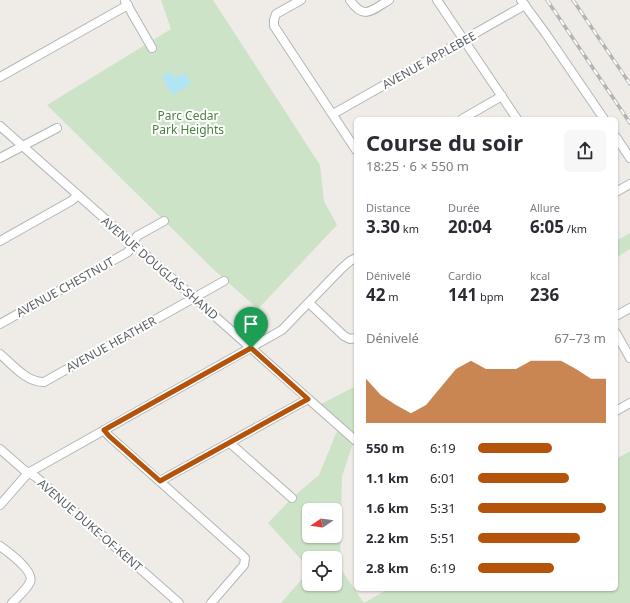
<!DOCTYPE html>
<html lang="fr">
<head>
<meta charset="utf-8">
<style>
	body { margin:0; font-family:"Noto Sans",sans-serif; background:#f7f7f7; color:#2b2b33; height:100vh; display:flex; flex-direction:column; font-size:15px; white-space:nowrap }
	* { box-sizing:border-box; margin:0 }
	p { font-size:13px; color:#7c7c81 }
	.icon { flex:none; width:22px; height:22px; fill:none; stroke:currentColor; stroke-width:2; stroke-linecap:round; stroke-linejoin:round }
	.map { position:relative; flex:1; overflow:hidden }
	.drawer { position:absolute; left:354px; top:117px; width:264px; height:474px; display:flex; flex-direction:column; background:#fff; border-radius:6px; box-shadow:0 1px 3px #0004 }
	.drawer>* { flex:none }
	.needle { width:26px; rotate:257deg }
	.controls { position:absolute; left:302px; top:503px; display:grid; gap:8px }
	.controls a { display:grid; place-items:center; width:40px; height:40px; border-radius:6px; background:#fff; box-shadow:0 1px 3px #0004; font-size:20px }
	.pin { position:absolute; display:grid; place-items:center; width:34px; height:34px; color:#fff; margin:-41px -17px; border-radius:50% 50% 50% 0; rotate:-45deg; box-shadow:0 0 4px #0007 }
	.pin .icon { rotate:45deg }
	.round { display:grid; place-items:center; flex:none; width:42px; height:42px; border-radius:6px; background:#f7f7f7 }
	.overview { display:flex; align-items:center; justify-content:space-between; height:68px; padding:0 12px }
	h1 { font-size:22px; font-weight:700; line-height:30px }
	.metrics { display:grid; grid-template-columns:repeat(3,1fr); gap:6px; height:68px; padding:4px 12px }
	.metrics div { display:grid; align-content:center }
	.metrics b { font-size:17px; font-weight:700 }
	.metrics small { font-size:11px; font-weight:400 }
	.metrics p { font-size:11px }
	.chart { height:112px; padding:8px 12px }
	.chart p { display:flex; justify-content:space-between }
	.chart svg { width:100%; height:72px; margin-top:4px; fill:#b45309; opacity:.7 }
	ul { padding:0 12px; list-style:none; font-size:13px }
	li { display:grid; grid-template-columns:64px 48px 1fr; align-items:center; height:30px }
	li i { height:10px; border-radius:5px; background:#b45309 }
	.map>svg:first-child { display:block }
	.green { fill:#cde3c7; fill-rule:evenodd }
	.water { fill:#b1e5f5 }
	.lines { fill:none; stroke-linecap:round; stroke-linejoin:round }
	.minor-casing { stroke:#b2b5b8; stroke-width:10 }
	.minor { stroke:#fff; stroke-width:8 }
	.rail-casing { stroke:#b3b4b4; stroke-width:3.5 }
	.rail { stroke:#fff; stroke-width:2; stroke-dasharray:6; stroke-linecap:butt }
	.route-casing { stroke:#fff; stroke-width:8 }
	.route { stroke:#b45309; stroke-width:5 }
	.labels { text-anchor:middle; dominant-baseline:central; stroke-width:4; stroke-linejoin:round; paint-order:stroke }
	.street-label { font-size:12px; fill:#5f6366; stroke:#fff }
	.park-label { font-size:12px; fill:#4b8241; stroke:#fff }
</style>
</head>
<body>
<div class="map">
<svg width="630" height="603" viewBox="0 0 630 603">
	<rect width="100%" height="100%" fill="#efece7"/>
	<g class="green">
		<polygon points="161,0 213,0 320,165 324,201 337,225 258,309 212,268 47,105 171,29"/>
		<polygon points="630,233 630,249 616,258 616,241"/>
		<path d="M356 386V434L342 476 340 568 364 603H281L309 571V584H335V558H309V568L268 523 292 498 319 475 339 426 317 406ZM309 510H335V536H309Z"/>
		<polygon points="630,451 630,603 364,603 388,589 616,589 616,459"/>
	</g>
	<polygon class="water" points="172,71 174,78 185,73 191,84 172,95 162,77"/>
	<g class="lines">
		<defs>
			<g id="minor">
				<polyline points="301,0 276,14 274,20 274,26 356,150"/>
				<path d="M350 0C364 21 372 10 389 0"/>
				<polyline points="437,0 517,119"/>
				<polyline points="521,0 546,34 604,119"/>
				<polyline points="125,1 152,48"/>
				<polyline points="0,77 128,5"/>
				<polyline points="333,114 525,5"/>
				<polyline points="462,119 502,96"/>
				<polyline points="0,126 356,441"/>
				<polyline points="616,137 630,158"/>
				<polyline points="0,158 57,128"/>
				<polyline points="616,192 630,184"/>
				<polyline points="0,241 71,201 78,195"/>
				<polyline points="309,303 344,336 350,339 356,338"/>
				<polyline points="616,316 630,308"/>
				<polyline points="0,324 128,252 137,236 164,221"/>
				<polyline points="616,333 630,358"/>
				<path d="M0 354C13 365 26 382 44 382L224 281"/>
				<polyline points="616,411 630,403"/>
				<polyline points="104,430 109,436 241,554 245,558 244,565 211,603"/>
				<polyline points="230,443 292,498"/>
				<polyline points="0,449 24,470 36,477 179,603"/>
				<polyline points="160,481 308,399"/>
				<polyline points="0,505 28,473 282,330 341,269 350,261 356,258"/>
				<path d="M0 546C8 552 35 571 30 582 27 589 18 597 12 603"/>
			</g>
		</defs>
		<use href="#minor" class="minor-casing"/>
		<use href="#minor" class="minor"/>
		<defs>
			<g id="rail">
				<polyline points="547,0 630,123"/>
				<polyline points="573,0 630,84"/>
			</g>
		</defs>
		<use href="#rail" class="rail-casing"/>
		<use href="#rail" class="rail"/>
	</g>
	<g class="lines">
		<defs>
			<polygon id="route" points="251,348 308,399 160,481 109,436 104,430"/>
		</defs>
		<use href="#route" class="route-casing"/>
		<use href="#route" class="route"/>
	</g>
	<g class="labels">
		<g class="street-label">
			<text transform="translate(429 60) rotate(-29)">AVENUE APPLEBEE</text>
			<text transform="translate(160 268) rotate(41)">AVENUE DOUGLAS-SHAND</text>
			<text transform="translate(65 287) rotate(-29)">AVENUE CHESTNUT</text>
			<text transform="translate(111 344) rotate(-29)">AVENUE HEATHER</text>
			<text transform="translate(90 525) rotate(41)">AVENUE DUKE-OF-KENT</text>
		</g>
		<g class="park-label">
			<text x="188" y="115">Parc Cedar<tspan x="188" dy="14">Park Heights</tspan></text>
		</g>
	</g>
</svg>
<div class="controls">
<a><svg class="needle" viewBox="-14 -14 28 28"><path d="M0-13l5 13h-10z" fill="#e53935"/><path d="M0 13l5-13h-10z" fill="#7c7c81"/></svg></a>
<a><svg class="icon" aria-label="locate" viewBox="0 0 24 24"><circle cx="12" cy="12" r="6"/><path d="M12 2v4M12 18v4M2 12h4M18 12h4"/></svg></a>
</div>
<div class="pin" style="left:251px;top:348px;background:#1e9e55"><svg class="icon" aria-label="arrive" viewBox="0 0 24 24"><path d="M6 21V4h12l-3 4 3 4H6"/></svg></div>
<section class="drawer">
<div class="overview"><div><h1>Course du soir</h1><p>18:25 · 6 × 550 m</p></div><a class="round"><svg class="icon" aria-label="share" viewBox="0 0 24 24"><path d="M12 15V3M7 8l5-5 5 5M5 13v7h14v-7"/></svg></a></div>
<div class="metrics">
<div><p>Distance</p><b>3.30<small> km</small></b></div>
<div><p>Durée</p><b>20:04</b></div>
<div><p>Allure</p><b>6:05<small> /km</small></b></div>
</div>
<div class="metrics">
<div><p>Dénivelé</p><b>42<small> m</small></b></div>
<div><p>Cardio</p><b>141<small> bpm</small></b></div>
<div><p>kcal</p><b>236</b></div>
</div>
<div class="chart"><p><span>Dénivelé</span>67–73 m</p>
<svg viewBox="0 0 160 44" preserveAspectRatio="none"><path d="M0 44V17L10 27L20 33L30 38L40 33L50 22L60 11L70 6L80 11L90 11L100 11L110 6L120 6L130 6L140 11L150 17L160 17V44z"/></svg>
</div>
<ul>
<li><b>550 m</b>6:19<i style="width:58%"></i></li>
<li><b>1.1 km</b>6:01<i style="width:71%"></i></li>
<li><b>1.6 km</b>5:31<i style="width:100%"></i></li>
<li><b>2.2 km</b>5:51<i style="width:80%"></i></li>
<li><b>2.8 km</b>6:19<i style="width:59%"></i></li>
</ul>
</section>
</div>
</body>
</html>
